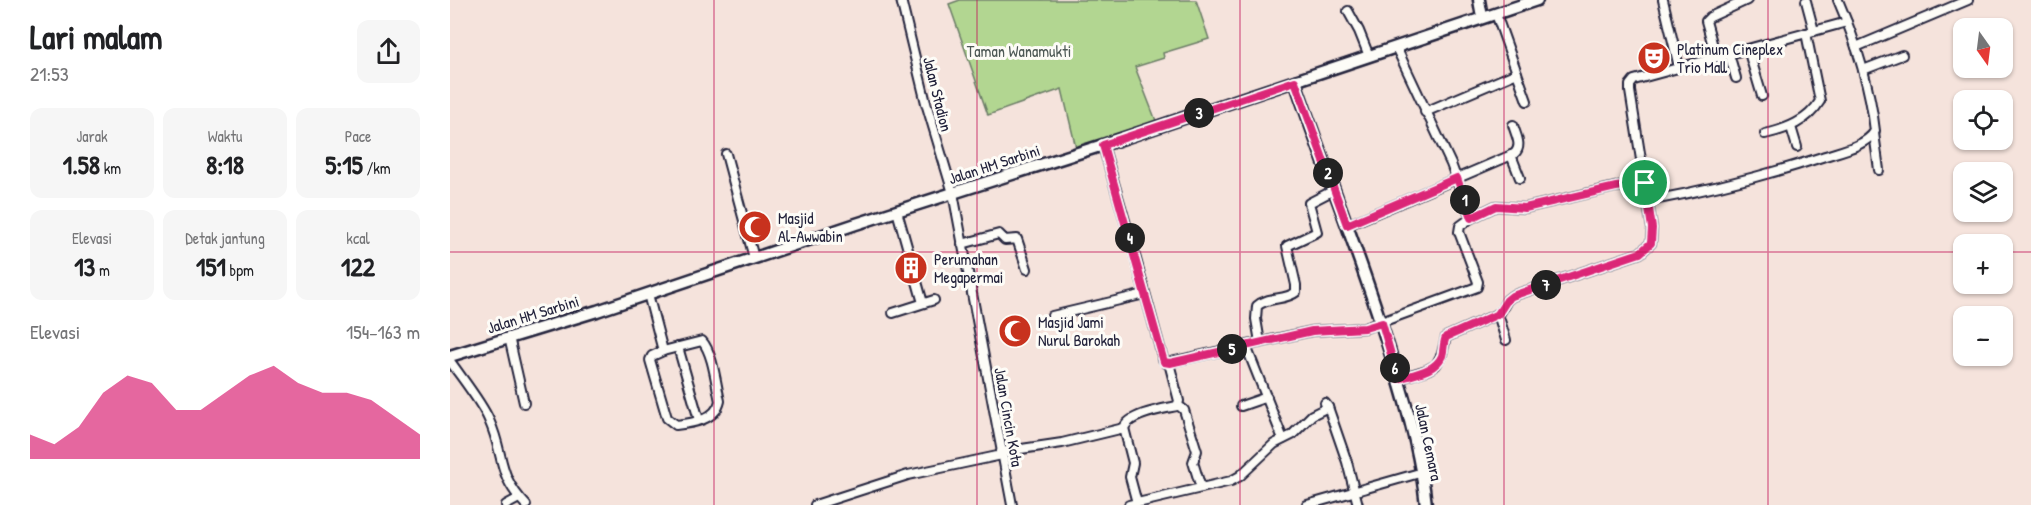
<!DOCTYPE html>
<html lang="id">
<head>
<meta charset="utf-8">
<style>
	body { margin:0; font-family:"Patrick Hand",sans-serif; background:#f6f6f6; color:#202124; height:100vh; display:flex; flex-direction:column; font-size:22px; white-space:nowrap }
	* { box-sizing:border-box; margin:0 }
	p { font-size:20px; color:#757577 }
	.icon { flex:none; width:33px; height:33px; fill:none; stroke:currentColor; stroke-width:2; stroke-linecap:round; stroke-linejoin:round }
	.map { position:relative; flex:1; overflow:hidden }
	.details { display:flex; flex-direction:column; background:#fff; width:450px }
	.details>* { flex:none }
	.needle { width:39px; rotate:166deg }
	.tools { position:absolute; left:1503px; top:18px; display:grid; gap:12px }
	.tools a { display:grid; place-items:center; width:60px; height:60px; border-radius:12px; background:#fff; box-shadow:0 2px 4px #0004; font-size:30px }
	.pin { position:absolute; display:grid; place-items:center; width:51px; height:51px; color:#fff; margin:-26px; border:3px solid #fff; border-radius:50%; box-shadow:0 2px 6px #0007 }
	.km { position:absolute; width:30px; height:30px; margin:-15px; border-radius:50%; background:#222; color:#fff; font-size:16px; line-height:30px; text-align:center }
	.round { display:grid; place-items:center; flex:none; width:63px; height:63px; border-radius:12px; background:#f6f6f6 }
	.overview { display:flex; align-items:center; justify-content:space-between; height:102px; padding:0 30px }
	h1 { font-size:33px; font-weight:800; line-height:45px }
	.metrics { display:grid; grid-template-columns:repeat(3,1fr); gap:9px; height:102px; padding:6px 30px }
	.metrics div { display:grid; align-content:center; border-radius:12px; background:#f6f6f6; text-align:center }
	.metrics b { font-size:26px; font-weight:800 }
	.metrics small { font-size:16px; font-weight:400 }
	.metrics p { font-size:16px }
	.chart { height:168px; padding:12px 30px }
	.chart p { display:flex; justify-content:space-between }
	.chart svg { width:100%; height:108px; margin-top:6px; fill:#db2777; opacity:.7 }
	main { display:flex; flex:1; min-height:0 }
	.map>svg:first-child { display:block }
	.green { fill:#b2d691; stroke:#6a7c66; stroke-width:1.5 }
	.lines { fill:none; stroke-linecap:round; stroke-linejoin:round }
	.street-casing { stroke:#22223b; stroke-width:12 }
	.secondary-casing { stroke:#22223b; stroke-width:15 }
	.street { stroke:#fdfcf7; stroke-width:8 }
	.secondary { stroke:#fdfcf7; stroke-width:10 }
	.route-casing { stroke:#fff; stroke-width:12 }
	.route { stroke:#db2777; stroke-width:8 }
	.grid { fill:none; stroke:#c2185b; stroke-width:1.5; stroke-opacity:0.55 }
	.labels { text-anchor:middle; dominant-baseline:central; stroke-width:6; stroke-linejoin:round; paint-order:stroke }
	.poi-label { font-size:16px; fill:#22223b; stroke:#fdfcf7; text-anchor:start }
	.park-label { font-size:16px; fill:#4d5855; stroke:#fdfcf7 }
	.street-label { font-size:16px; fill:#22223b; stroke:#fdfcf7 }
</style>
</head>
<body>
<main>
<section class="details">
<div class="overview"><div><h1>Lari malam</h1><p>21:53</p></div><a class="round"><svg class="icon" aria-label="share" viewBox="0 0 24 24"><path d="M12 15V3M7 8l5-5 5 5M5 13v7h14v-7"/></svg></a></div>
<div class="metrics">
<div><p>Jarak</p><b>1.58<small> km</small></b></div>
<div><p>Waktu</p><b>8:18</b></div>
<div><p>Pace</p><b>5:15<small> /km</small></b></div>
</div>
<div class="metrics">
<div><p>Elevasi</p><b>13<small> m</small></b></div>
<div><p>Detak jantung</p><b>151<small> bpm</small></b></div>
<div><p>kcal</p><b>122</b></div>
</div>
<div class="chart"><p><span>Elevasi</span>154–163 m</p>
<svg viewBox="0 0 160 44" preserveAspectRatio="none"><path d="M0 44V34L10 38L20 31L30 17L40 10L50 13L60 24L70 24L80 17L90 10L100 6L110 13L120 17L130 17L140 20L150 27L160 34V44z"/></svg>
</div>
</section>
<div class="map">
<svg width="1581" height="505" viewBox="0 0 1581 505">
	<rect width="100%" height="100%" fill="#f5e3dc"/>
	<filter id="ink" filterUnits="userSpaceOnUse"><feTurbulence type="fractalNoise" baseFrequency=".0167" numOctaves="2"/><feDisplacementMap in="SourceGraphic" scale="12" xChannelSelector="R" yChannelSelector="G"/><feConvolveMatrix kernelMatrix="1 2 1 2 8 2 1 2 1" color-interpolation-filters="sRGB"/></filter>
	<g filter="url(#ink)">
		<polygon class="green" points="510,0 746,0 759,39 713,53 714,58 685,67 708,126 626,148 612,89 538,115 499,4"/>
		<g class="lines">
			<defs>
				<g id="street">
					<polyline points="451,0 476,103 503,193 562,505"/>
					<polyline points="1213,0 1229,67"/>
					<polyline points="1356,1 1364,31"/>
					<polyline points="898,11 909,31 919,56"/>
					<polyline points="1046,14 1077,101"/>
					<polyline points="946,47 1001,164 1021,218 1046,206 1075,208 1165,187 1195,183"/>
					<polyline points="1406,47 1518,0"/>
					<polyline points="1298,49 1312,96"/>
					<polyline points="1279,54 1286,78"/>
					<polyline points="1266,57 1256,21 1260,17 1297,0"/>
					<polyline points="1413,70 1452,55"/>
					<polyline points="975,112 1067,73"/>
					<polyline points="1341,127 1347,147"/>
					<polyline points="1424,133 1429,170"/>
					<path d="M1315 134C1337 129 1358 121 1370 101L1356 33"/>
					<polyline points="653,145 684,252 713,359 716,363 862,331 915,328 1027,287 1028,282 1009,232 1010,226 1021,218"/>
					<polyline points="276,154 304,258"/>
					<polyline points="1061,155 1070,178"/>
					<path d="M1198 201C1258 190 1315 176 1372 157 1389 151 1415 147 1425 131 1420 85 1406 42 1388 0"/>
					<polyline points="447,211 473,303"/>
					<path d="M898 225 1064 154C1073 146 1066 136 1063 125"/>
					<polyline points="512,244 549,234 555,240 567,239 577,269"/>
					<polyline points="198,294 213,351"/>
					<polyline points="443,313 484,300"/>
					<polyline points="1048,314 1056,340"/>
					<polyline points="602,316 695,294"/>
					<polyline points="59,337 74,403"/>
					<path d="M252 341C263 353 266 384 270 401 266 420 243 423 226 425L217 418 200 360 202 356 213 351Z"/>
					<path d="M810 342 806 319 807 306C818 296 835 301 846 292V285L837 246 867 232 859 203 884 190"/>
					<polyline points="796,346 833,439"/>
					<polyline points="228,347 249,420"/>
					<path d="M0 361C11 377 32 403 39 420 55 455 46 474 76 505"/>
					<polyline points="948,379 977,370 986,365 992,354 996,337 1050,313 1057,300 1062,296 1190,253 1201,243 1202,228 1180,91 1180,85 1184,80 1397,22"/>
					<polyline points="728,405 734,410 747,451 743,462 751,488"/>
					<polyline points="791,406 817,397"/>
					<polyline points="878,407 897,462 908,505"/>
					<polyline points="674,428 683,463 680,477 687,503"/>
					<path d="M551 452 612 443 674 428C679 414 713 409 727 406L729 401 719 363"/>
					<polyline points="56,505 69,498"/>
					<polyline points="365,505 458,475 552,455"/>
					<polyline points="679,505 781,481 790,476 824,444 842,435 862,415 878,407 875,403"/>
					<polyline points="857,505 973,472"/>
				</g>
				<g id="secondary">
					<polyline points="1029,0 1032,17"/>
					<path d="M845 81C877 175 915 267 943 362 958 409 971 456 976 505"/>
					<polyline points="0,356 147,311 406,224 653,145 1087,0"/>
				</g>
			</defs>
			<use href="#street" class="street-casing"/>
			<use href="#secondary" class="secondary-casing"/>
			<use href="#street" class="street"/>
			<use href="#secondary" class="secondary"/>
		</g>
	</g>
	<g class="lines" filter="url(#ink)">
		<defs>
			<path id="route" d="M845 81 897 225 1007 178 1021 218 1046 206 1075 208 1166 187 1195 183 1202 228 1201 243 1190 253 1062 296 1057 300 1048 314 996 337C993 343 994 350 992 356 985 372 963 374 948 379L932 323 915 328 862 331 720 363 714 362 653 145Z"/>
		</defs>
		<use href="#route" class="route-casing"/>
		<use href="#route" class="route"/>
	</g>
	<path class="grid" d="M264 0V505M527 0V505M790 0V505M1054 0V505M1318 0V505M0 252H1514M1552 252H1581"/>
	<defs>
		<symbol id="theatre-disc" viewBox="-11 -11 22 22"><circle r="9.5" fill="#c8321e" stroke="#fdfcf7"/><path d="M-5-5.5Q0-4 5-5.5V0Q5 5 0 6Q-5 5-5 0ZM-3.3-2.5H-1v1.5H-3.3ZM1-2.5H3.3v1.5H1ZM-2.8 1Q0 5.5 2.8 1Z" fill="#fff"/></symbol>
		<symbol id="mosque-disc" viewBox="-11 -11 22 22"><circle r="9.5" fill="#c8321e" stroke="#fdfcf7"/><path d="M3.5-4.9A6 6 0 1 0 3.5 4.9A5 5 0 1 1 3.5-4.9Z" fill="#fff"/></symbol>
		<symbol id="building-disc" viewBox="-11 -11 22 22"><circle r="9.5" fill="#c8321e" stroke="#fdfcf7"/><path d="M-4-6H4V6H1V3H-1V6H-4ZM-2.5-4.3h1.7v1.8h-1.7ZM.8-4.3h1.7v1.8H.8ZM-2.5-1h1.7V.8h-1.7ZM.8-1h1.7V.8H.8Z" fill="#fff"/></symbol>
	</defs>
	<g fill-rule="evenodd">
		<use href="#theatre-disc" x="1185" y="39" width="38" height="38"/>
		<use href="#mosque-disc" x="286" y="208" width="38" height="38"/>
		<use href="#building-disc" x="442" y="249" width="38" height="38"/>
		<use href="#mosque-disc" x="546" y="312" width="38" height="38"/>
	</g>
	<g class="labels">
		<g class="poi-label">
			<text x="1227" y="49">Platinum Cineplex<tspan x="1227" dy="18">Trio Mall</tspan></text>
			<text x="328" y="218">Masjid<tspan x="328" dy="18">Al-Awwabin</tspan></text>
			<text x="484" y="259">Perumahan<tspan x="484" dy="18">Megapermai</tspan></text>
			<text x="588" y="322">Masjid Jami<tspan x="588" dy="18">Nurul Barokah</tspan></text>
		</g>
		<g class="park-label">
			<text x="569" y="51">Taman Wanamukti</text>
		</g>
		<g class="street-label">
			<text transform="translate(488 94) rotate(76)">Jalan Stadion</text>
			<text transform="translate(544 164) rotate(-18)">Jalan HM Sarbini</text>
			<text transform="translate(83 314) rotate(-17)">Jalan HM Sarbini</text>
			<text transform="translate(559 417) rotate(80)">Jalan Cincin Kota</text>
			<text transform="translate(979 442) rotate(78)">Jalan Cemara</text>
		</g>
	</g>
</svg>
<div class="tools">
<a><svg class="needle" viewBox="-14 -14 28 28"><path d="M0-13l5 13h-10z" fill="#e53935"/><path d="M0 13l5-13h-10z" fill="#757577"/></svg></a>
<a><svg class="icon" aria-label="locate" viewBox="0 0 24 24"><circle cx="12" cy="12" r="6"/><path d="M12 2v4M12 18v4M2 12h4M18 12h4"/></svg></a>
<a><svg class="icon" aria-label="layers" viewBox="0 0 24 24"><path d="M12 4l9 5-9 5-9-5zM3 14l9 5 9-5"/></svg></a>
<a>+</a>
<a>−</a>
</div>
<div class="pin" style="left:1195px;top:183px;background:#1e9e55"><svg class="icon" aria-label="arrive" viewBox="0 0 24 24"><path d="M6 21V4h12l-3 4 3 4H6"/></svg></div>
<b class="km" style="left:1015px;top:200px">1</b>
<b class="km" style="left:878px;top:173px">2</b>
<b class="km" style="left:749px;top:113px">3</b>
<b class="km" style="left:680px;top:238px">4</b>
<b class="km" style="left:782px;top:349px">5</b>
<b class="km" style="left:945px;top:368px">6</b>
<b class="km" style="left:1096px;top:285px">7</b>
</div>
</main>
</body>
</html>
